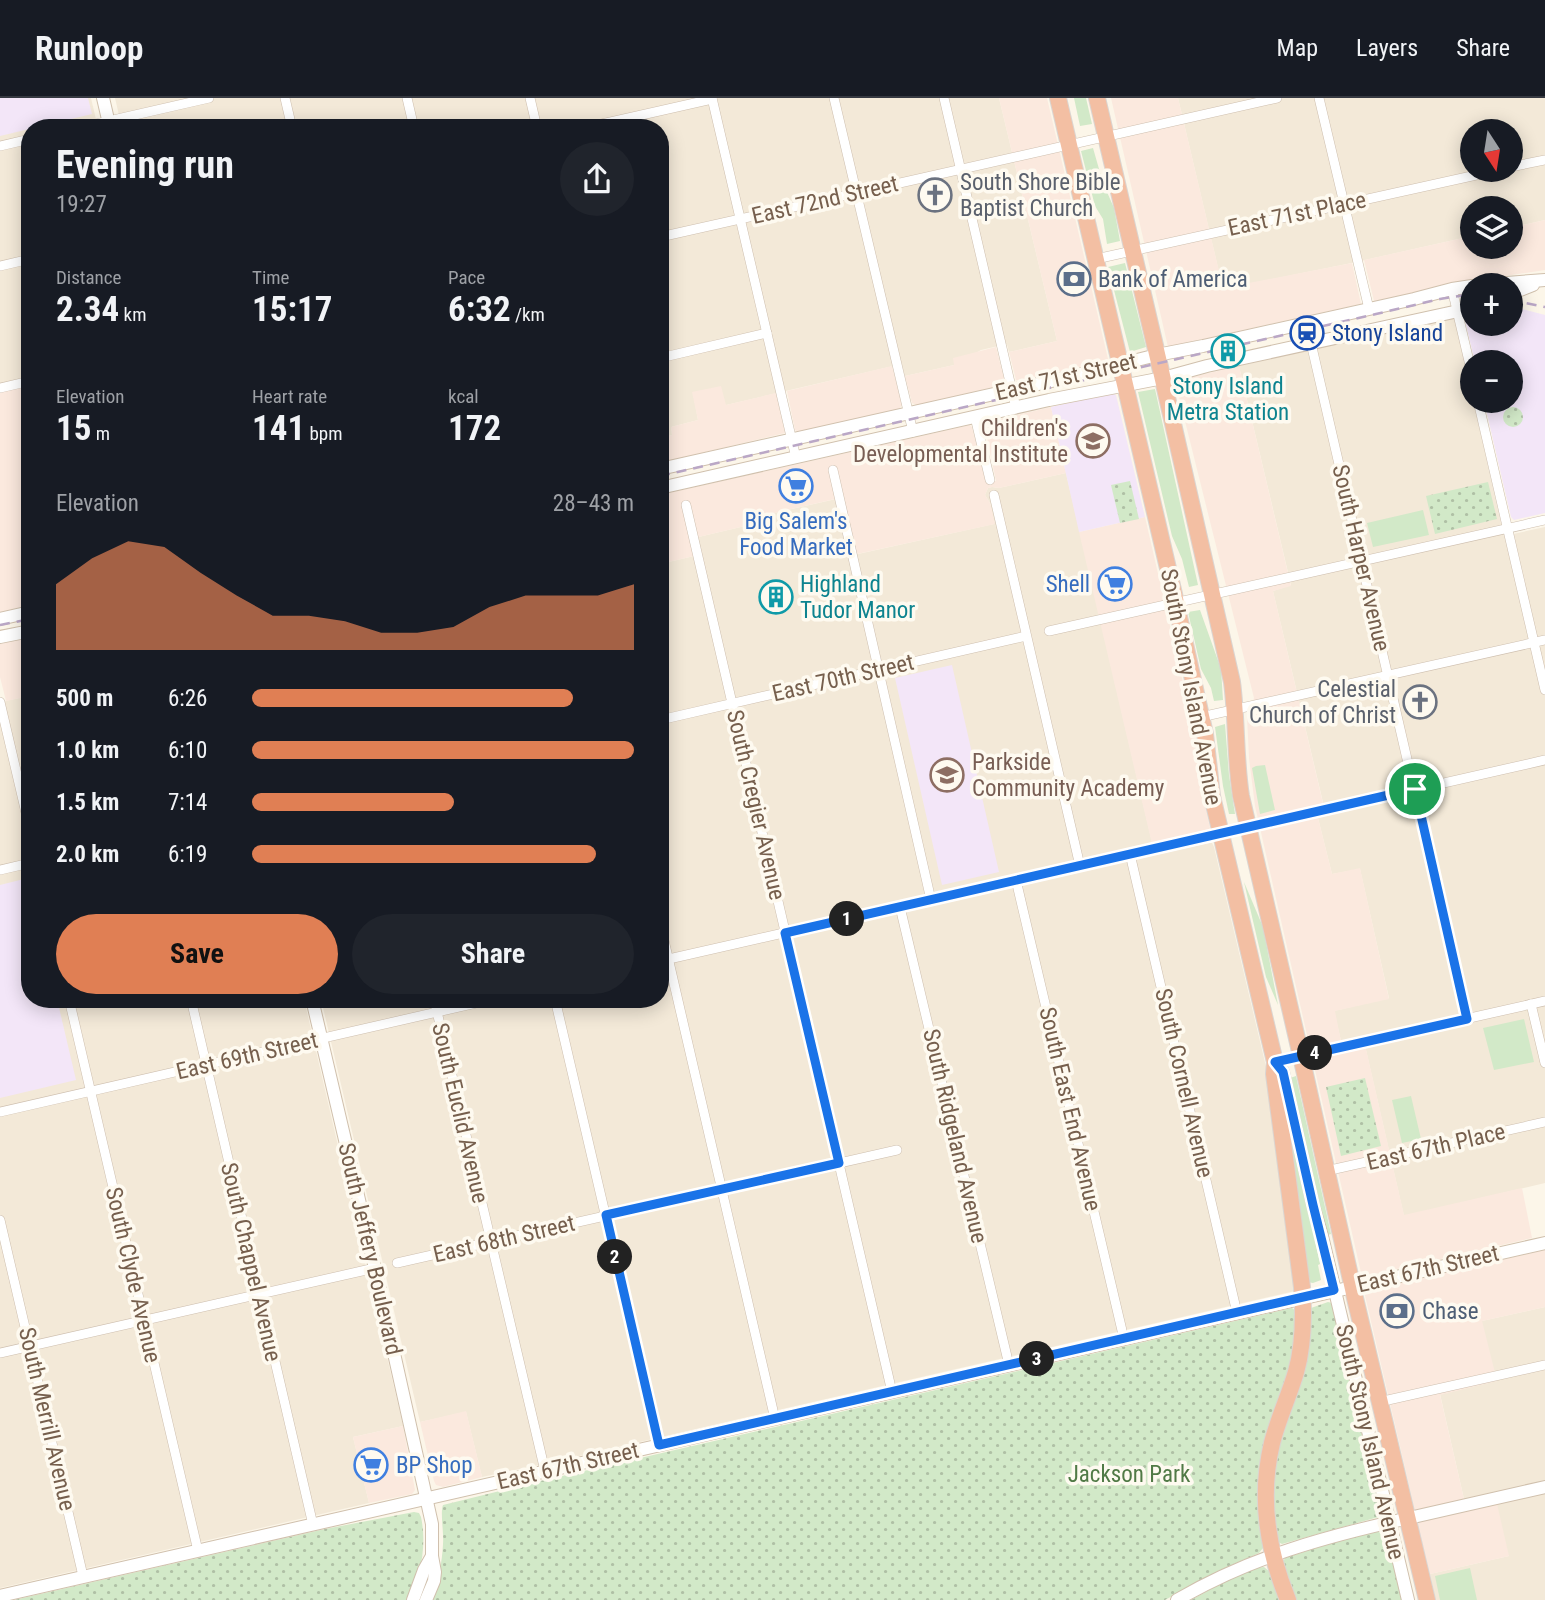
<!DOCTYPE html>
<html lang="en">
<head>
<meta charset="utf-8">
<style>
	body { margin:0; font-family:"Roboto Condensed",sans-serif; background:#20242c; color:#f1f3f6; height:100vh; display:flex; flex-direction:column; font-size:26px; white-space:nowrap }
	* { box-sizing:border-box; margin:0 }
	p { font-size:23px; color:#9ea1a6 }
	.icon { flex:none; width:38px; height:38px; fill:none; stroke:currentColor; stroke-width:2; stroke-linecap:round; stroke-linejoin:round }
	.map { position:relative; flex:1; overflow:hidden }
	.sheet { position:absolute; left:21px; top:21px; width:648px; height:889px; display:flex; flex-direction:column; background:#171b24; border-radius:28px; box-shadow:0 4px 18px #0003 }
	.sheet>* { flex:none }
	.needle { width:46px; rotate:168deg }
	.tools { position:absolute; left:1460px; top:21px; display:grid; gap:14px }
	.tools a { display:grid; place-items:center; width:63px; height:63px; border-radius:50%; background:#171b24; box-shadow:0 4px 18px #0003; font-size:35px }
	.pin { position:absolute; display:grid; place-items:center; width:60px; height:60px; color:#fff; margin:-30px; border:4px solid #fff; border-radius:50%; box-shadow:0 2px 7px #0007 }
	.km { position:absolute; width:35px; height:35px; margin:-18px; border-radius:50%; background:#222; color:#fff; font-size:19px; line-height:35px; text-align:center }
	.round { display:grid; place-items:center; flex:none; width:74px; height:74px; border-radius:37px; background:#20242c }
	.headline { display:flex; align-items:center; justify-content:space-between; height:119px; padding:0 35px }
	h1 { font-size:38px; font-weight:700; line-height:52px }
	.figures { display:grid; grid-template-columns:repeat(3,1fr); gap:10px; height:119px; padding:7px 35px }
	.figures div { display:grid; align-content:center }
	.figures b { font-size:35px; font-weight:700 }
	.figures small { font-size:19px; font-weight:400 }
	.figures p { font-size:19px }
	.chart { height:196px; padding:14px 35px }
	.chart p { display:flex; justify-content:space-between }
	.chart svg { width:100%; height:126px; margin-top:7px; fill:#e07f54; opacity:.7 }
	.button { display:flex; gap:14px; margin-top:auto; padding:14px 35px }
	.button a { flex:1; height:80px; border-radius:42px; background:#e07f54; color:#111; font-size:28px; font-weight:700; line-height:80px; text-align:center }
	.button a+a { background:#20242c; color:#f1f3f6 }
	ul { padding:0 35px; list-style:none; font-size:23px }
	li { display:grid; grid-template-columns:112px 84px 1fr; align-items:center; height:52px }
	li i { height:18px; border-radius:9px; background:#e07f54 }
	header { display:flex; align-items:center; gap:42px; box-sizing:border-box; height:98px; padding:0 35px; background:#171b24; border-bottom:2px solid #363941 }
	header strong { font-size:33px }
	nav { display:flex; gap:38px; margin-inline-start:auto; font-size:24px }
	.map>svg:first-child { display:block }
	.residential { fill:#f3e9d8; fill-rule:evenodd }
	.commercial { fill:#fbe9de }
	.education { fill:#f3e6f8 }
	.green { fill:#d2e9c8 }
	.park { fill:url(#park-dots) }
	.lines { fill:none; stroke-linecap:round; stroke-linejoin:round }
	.street-casing { stroke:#cebfaf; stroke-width:10 }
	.secondary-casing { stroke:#d0c0ad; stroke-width:14 }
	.highway-casing { stroke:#dbd5d1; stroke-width:18 }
	.street { stroke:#fff; stroke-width:9 }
	.secondary { stroke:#fff; stroke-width:12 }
	.highway { stroke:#f3bfa3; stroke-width:16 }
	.rail { stroke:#baa7c6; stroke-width:2.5; stroke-dasharray:10 7; stroke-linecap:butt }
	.route-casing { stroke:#fff; stroke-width:14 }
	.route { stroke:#1a73e8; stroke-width:9 }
	.labels { text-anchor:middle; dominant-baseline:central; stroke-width:7; stroke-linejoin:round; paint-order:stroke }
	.worship-label { font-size:23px; fill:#5b616d; stroke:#fefaf0; text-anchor:start }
	.street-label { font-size:23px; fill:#765f4d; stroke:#fefaf0 }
	.service-label { font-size:23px; fill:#4e5e75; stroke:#fefaf0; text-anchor:start }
	.transit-label { font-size:23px; fill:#164399; stroke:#fefaf0; text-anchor:start }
	.culture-label { font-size:23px; fill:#0d838f; stroke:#fefaf0 }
	.education-label { font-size:23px; fill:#785e54; stroke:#fefaf0; text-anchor:end }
	.shop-label { font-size:23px; fill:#366cbe; stroke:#fefaf0 }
	.park-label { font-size:23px; fill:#517a46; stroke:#fefaf0 }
</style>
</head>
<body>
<header>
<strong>Runloop</strong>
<nav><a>Map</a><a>Layers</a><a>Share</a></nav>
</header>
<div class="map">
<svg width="1545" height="1502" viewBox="0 0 1545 1502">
	<defs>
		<pattern id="park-dots" width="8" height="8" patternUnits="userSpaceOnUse" patternTransform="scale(1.75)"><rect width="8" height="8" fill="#d2e9c8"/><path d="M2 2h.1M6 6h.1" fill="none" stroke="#afc0a5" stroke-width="1.8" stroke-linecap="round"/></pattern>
	</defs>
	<rect width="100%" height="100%" fill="#fcf6e9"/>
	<g class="residential">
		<polygon points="0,0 91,0 98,30 30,30 30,285 0,292"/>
		<polygon points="115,0 999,0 1057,243 1009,254 1007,246 981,252 954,267 905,278 902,266 726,307 693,295 698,322 671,329 672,337 660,340 660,30 122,30"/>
		<path d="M1178 0H1545V122L1510 130V110H1472V138L1347 166 1223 191ZM1472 33H1510V72H1472Z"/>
		<polygon points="1450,220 1455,221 1472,296 1472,303 1473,303 1504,438 1545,429 1545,1085 1404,1118 1363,939 1341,943 1334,913 1389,900 1360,771 1332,776 1318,720 1326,717 1273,493 1291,487 1239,268"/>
		<polygon points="1066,375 1155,757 1209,745 1212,745 1214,749 1268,977 1295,1193 553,1364 482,1379 466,1314 420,1324 321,901 660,901 660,466 694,458 690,441 766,423 765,417 845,399 858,456 994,426 990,405 985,397 988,390 992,389 999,390"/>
		<polygon points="30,598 30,901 304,901 403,1328 353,1339 369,1405 0,1490 0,604"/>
		<polygon points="1545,1209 1545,1502 1436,1502 1430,1476 1509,1458 1464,1401 1440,1296 1482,1223"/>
	</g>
	<g class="commercial">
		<polygon points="999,0 1047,0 1108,261 1106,264 1020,283 1016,282 1009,254 1057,243"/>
		<polygon points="1111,0 1178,0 1223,190 1352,165 1361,206 1168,249"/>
		<polygon points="1545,122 1545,172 1465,184 1374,203 1364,162 1472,138 1472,149 1510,149 1510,130"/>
		<polygon points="996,249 1005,284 1003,287 917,307 912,305 905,278 954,267 953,260"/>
		<polygon points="892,268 902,307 899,311 798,334 795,332 787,293"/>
		<polygon points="1239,268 1291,488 1273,493 1326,718 1318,720 1332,776 1360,770 1389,901 1335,913 1341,943 1363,938 1404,1117 1522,1090 1532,1140 1362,1179 1255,708 1249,660 1247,619 1254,600 1175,283"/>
		<polygon points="30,285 30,507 0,514 0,292"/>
		<polygon points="721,288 726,307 776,295 785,335 660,365 660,340 672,337 671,329 698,322 692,294"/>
		<polygon points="1051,309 1066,375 999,390 992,389 988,390 985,397 990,405 995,426 857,456 844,399 765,417 766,423 690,441 694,458 660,466 660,397 970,327 972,329 986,385 996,383 984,325"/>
		<polygon points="1145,419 1198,650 1201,689 1210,730 1208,733 1152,746 1079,434"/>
		<polygon points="30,539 30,598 6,603 0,579 0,546"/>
		<polygon points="1545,1152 1545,1209 1482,1223 1497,1283 1440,1297 1464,1401 1415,1413 1364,1193"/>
		<polygon points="466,1313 482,1379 443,1389 436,1387 434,1383 420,1324"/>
		<polygon points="403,1328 415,1392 412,1396 369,1405 353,1339"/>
		<polygon points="1497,1406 1509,1458 1430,1476 1417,1424"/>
	</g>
	<g class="education">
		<polygon points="0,0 88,0 92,16 0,38"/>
		<polygon points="1510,208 1545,217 1545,415 1514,422 1511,419 1484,303 1510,303 1510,264 1475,264 1464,219 1465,217 1472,215 1472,226 1510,226"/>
		<polygon points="1112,295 1116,297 1145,419 1079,434 1051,309"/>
		<polygon points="952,567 999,774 942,787 895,580"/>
		<polygon points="28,780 30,788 30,901 57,901 76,982 0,1000 0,787"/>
	</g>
	<g class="green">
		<polygon points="1074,0 1086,0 1092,26 1080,28"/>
		<polygon points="1093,50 1103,85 1114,110 1120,143 1107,146 1103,121 1095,108 1081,53"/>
		<polygon points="1125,165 1146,249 1130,254 1108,169"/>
		<polygon points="1155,291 1198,487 1189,489 1182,461 1172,438 1138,294"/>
		<polygon points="1423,412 1429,437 1373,449 1367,425"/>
		<polygon points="1200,512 1221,571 1223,602 1214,603 1211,590 1201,571 1188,514"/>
		<polygon points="1225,626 1229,677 1235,716 1229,716 1223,688 1215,629"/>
		<polygon points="1265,667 1275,712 1260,716 1252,670 1256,668"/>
		<polygon points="1244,784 1263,829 1278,907 1266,879"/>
		<polygon points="1524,921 1534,964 1494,972 1483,930"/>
		<polygon points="1296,978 1331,1136 1328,1137 1316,1101 1290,980"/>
		<polygon points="1411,998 1421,1041 1402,1045 1392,1002"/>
		<polygon points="1294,1041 1320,1166 1318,1167 1321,1182 1313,1185 1308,1184 1290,1042"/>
		<polygon points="1470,1470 1477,1502 1440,1502 1435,1478"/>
	</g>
	<g class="park">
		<circle cx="1513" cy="319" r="10"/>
		<polygon points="1130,383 1139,421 1120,425 1111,387"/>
		<polygon points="1488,384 1497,421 1435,436 1426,398"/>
		<polygon points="1365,980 1381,1048 1341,1058 1326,989"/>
		<path d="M1328 1204 1332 1205 1382 1418 1282 1446 1278 1444C1271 1417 1272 1390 1276 1362L1311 1210Z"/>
		<path d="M1292 1210 1297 1214 1298 1223 1263 1450 1259 1455 1220 1472 1165 1502H431C438 1484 442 1466 443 1446 444 1435 440 1415 443 1407L536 1384Z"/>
		<path d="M414 1414 419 1415 421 1419C427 1447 421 1476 409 1502H14L325 1431Z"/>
		<polygon points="1381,1432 1387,1434 1403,1502 1296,1502 1282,1466 1285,1460 1338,1443"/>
		<path d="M1264 1469 1270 1474 1281 1502H1191C1210 1492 1243 1471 1264 1469Z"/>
	</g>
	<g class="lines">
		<defs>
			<g id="street">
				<polyline points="285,0 292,30"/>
				<polyline points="407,0 414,30"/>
				<polyline points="530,0 537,30"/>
				<polyline points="712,0 796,360"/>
				<polyline points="834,0 913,334"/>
				<polyline points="944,0 1016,310"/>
				<polyline points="1319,0 1369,211"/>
				<polyline points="78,30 209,0"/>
				<polyline points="584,30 712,1"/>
				<polyline points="0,48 30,41"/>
				<polyline points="1510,69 1545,62"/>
				<polyline points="660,139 1277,0"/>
				<polyline points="1096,161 1499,72"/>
				<polyline points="0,168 30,161"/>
				<polyline points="1452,191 1472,276"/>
				<polyline points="1311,245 1467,921"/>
				<polyline points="660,260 767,235"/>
				<polyline points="0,290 30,283"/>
				<polyline points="1478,303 1545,592"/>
				<polyline points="975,319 990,382"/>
				<polyline points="833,372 931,802"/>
				<polyline points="994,397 1080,768"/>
				<polyline points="686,407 892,1294"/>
				<polyline points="1049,533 1545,422"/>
				<polyline points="0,604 30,732"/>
				<polyline points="1201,619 1545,542"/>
				<polyline points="660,622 1026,538"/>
				<polyline points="1130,756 1237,1215"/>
				<polyline points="0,772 30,765"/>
				<polyline points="1016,782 1124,1241"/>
				<polyline points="900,809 1009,1267"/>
				<polyline points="660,825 775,1321"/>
				<polyline points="660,863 1545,662"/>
				<polyline points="69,901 198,1453"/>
				<polyline points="191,901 313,1427"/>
				<polyline points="434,901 545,1373"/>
				<polyline points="555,901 659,1347"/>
				<polyline points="1531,906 1545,965"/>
				<polyline points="1275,964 1545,903"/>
				<polyline points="0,1014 494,901"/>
				<polyline points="1326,1073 1545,1024"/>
				<polyline points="0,1122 83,1478"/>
				<polyline points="397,1165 897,1052"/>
				<polyline points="0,1255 375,1170"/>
				<polyline points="1379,1304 1545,1267"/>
			</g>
			<g id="secondary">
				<polyline points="103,0 110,30"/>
				<polyline points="1481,187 1545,182"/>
				<polyline points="1510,196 1533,187"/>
				<polyline points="660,371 1065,280 1157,257 1203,248 1414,201 1452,191 1472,188"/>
				<polyline points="660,390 1049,302 1163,280 1207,268 1472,210"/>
				<polyline points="0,521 30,514"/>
				<polyline points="0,539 30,533"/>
				<polyline points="312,901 375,1170 432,1426 432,1458 435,1474 434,1483 426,1502"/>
				<polyline points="1275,964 1283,974 1313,1107 1322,1138 1408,1502"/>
				<polyline points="0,1498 1545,1145"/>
				<polyline points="413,1502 424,1472 432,1458"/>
				<path d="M1177 1502C1250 1459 1327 1438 1409 1420 1454 1410 1500 1399 1545 1389"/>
			</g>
			<g id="highway">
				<path d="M1058 0 1174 496 1205 636 1212 698 1275 964 1274 976 1302 1189C1304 1218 1304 1246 1296 1274 1289 1298 1278 1321 1272 1345 1259 1399 1267 1451 1288 1502"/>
				<path d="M1097 0 1161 273 1232 584C1237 622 1235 660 1241 698L1301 958 1355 1200 1427 1502"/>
			</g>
		</defs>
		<use href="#street" class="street-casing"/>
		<use href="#secondary" class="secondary-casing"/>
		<use href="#highway" class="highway-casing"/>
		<use href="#street" class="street"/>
		<use href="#secondary" class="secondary"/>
		<use href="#highway" class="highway"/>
		<g class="rail">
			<polyline points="1510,202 1545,209"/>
			<polyline points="660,378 1376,216 1440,201 1472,196"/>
			<polyline points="0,527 30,521"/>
		</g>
	</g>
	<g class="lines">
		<defs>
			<polygon id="route" points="1415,691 1467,921 1275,964 1283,974 1313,1107 1334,1192 659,1347 606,1117 839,1065 785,835"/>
		</defs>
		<use href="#route" class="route-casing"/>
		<use href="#route" class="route"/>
	</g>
	<defs>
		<symbol id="church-ring" viewBox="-11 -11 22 22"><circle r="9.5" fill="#fefaf0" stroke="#6b7280" stroke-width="1.5"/><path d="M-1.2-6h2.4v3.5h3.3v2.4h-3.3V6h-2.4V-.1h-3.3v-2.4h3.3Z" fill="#6b7280"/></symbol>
		<symbol id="bank-ring" viewBox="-11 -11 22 22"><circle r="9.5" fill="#fefaf0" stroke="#5c6f8a" stroke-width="1.5"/><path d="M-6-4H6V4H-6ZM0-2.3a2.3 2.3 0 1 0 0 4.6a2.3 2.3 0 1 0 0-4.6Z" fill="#5c6f8a"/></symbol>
		<symbol id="station-ring" viewBox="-11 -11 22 22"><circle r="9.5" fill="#fefaf0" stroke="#1a4fb4" stroke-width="1.5"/><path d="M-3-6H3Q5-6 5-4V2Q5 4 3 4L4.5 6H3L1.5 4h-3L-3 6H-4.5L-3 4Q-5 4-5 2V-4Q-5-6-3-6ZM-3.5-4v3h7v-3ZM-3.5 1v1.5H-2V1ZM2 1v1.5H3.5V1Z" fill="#1a4fb4"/></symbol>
		<symbol id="building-ring" viewBox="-11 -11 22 22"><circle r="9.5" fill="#fefaf0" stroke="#0f9aa8" stroke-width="1.5"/><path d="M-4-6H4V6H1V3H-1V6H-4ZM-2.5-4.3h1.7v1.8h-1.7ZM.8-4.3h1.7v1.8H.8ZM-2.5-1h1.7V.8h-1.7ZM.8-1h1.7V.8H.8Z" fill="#0f9aa8"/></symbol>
		<symbol id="school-ring" viewBox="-11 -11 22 22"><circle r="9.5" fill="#fefaf0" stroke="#8d6e63" stroke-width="1.5"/><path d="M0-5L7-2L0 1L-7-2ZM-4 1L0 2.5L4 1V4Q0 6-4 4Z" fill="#8d6e63"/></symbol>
		<symbol id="supermarket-ring" viewBox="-11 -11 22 22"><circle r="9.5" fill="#fefaf0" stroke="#3f7fe0" stroke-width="1.5"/><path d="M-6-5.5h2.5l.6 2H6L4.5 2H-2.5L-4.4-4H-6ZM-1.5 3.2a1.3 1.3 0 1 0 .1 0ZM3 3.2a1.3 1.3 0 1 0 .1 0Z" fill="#3f7fe0"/></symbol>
	</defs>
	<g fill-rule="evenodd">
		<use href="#church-ring" x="916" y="78" width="38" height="38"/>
		<use href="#bank-ring" x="1055" y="162" width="38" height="38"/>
		<use href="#station-ring" x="1288" y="216" width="38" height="38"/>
		<use href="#building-ring" x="1209" y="234" width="38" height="38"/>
		<use href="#school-ring" x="1074" y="324" width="38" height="38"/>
		<use href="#supermarket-ring" x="777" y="369" width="38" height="38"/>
		<use href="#supermarket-ring" x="1096" y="467" width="38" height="38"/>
		<use href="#building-ring" x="757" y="480" width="38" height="38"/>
		<use href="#church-ring" x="1401" y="585" width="38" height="38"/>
		<use href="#school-ring" x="928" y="658" width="38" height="38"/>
		<use href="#bank-ring" x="1378" y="1194" width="38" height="38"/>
		<use href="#supermarket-ring" x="352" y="1348" width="38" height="38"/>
	</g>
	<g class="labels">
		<g class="worship-label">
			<text x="960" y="84">South Shore Bible<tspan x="960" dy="26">Baptist Church</tspan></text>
			<text x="1396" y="591" text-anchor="end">Celestial<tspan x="1396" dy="26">Church of Christ</tspan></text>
		</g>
		<g class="street-label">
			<text transform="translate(825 102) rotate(-13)">East 72nd Street</text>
			<text transform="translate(1297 116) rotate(-12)">East 71st Place</text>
			<text transform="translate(1066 279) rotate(-13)">East 71st Street</text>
			<text transform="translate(1361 460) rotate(77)">South Harper Avenue</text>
			<text transform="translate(843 580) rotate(-13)">East 70th Street</text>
			<text transform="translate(1191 589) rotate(79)">South Stony Island Avenue</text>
			<text transform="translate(756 707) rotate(77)">South Cregier Avenue</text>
			<text transform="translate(247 958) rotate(-13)">East 69th Street</text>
			<text transform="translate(1184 985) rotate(77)">South Cornell Avenue</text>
			<text transform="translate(1070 1011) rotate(77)">South East End Avenue</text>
			<text transform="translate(460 1015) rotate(77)">South Euclid Avenue</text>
			<text transform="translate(955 1038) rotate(77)">South Ridgeland Avenue</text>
			<text transform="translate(1436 1049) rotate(-13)">East 67th Place</text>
			<text transform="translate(504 1141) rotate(-13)">East 68th Street</text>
			<text transform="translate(370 1151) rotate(77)">South Jeffery Boulevard</text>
			<text transform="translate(251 1164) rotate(77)">South Chappel Avenue</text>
			<text transform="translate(1428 1171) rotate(-13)">East 67th Street</text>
			<text transform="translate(133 1177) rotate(77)">South Clyde Avenue</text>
			<text transform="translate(47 1321) rotate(77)">South Merrill Avenue</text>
			<text transform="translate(1370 1344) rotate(77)">South Stony Island Avenue</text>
			<text transform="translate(568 1368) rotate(-13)">East 67th Street</text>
		</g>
		<g class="service-label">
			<text x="1098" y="181">Bank of America</text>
			<text x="1422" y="1213">Chase</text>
		</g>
		<g class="transit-label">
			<text x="1332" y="235">Stony Island</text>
		</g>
		<g class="culture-label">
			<text x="1228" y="288">Stony Island<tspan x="1228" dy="26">Metra Station</tspan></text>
			<text x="800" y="486" text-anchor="start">Highland<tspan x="800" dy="26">Tudor Manor</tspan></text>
		</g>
		<g class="education-label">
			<text x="1068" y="330">Children's<tspan x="1068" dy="26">Developmental Institute</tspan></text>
			<text x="972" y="664" text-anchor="start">Parkside<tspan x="972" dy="26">Community Academy</tspan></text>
		</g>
		<g class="shop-label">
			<text x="796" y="423">Big Salem's<tspan x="796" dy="26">Food Market</tspan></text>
			<text x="1090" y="486" text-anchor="end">Shell</text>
			<text x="396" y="1367" text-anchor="start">BP Shop</text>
		</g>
		<g class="park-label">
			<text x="1129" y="1376">Jackson Park</text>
		</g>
	</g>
</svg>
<div class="tools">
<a><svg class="needle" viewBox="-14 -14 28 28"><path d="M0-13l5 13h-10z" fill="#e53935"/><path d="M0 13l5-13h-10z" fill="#9ea1a6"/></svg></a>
<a><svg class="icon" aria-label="layers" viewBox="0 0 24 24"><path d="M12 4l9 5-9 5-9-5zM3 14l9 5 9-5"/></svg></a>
<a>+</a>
<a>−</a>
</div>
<div class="pin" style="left:1415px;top:691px;background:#1e9e55"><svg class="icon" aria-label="arrive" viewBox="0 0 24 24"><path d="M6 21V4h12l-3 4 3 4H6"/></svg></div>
<b class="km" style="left:847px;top:821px">1</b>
<b class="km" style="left:615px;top:1159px">2</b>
<b class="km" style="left:1037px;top:1261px">3</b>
<b class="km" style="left:1315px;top:955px">4</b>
<section class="sheet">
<div class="headline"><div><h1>Evening run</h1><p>19:27</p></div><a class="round"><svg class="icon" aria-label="share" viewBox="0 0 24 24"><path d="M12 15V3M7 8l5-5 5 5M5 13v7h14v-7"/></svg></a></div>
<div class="figures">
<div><p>Distance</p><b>2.34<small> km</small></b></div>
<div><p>Time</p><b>15:17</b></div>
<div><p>Pace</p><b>6:32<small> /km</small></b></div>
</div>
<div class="figures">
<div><p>Elevation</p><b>15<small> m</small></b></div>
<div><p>Heart rate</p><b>141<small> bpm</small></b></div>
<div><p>kcal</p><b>172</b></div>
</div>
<div class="chart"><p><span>Elevation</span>28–43 m</p>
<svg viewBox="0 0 160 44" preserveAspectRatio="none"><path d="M0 44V21L10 12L20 6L30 8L40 17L50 25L60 32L70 32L80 34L90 38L100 38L110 36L120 29L130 25L140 25L150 25L160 21V44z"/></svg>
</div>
<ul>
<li><b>500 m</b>6:26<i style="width:84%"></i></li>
<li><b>1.0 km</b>6:10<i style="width:100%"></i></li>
<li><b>1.5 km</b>7:14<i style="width:53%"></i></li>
<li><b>2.0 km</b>6:19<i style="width:90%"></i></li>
</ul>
<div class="button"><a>Save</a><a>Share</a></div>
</section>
</div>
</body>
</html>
